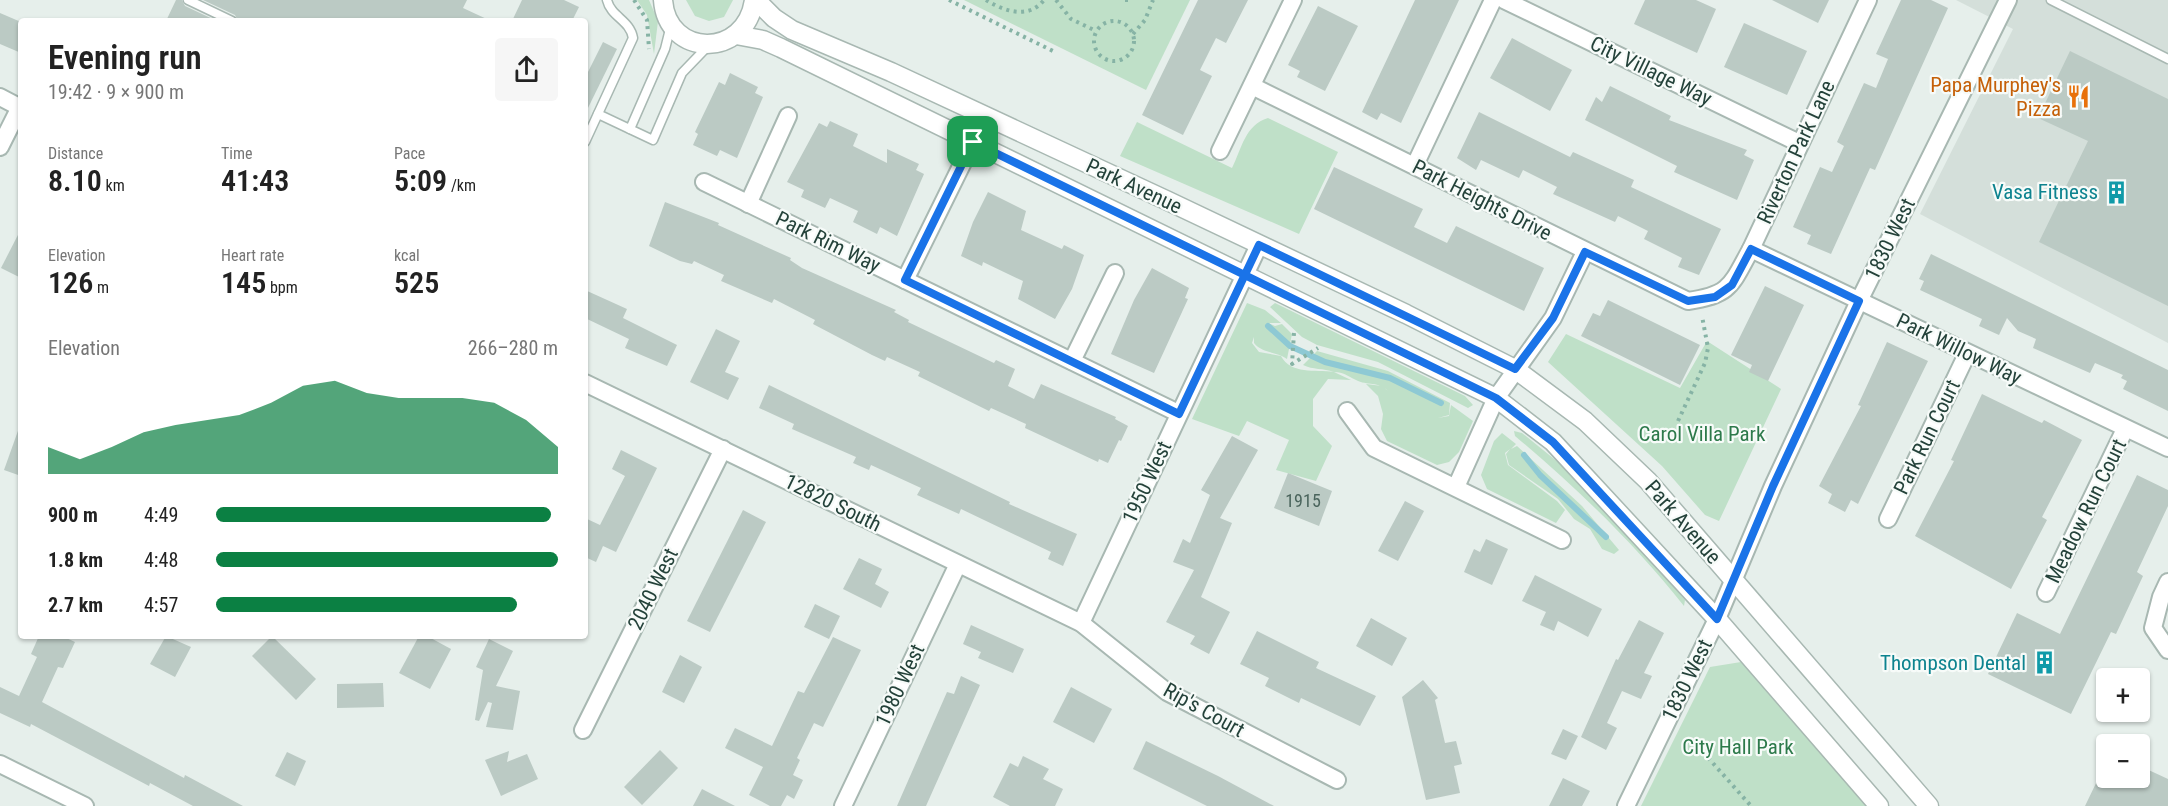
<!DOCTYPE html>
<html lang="en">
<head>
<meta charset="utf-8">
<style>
	body { margin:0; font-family:"Roboto Condensed",sans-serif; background:#f6f6f6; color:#222; height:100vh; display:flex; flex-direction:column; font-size:22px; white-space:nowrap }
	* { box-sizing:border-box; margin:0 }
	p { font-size:20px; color:#767676 }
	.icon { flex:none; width:33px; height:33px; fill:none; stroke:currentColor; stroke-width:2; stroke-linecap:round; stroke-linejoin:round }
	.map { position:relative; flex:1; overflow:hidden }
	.sheet { position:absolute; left:18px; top:18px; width:570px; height:621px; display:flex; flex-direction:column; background:#fff; border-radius:6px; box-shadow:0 2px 4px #0004 }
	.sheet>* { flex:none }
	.fabs { position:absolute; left:2096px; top:668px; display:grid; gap:12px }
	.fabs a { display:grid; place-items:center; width:54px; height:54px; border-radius:6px; background:#fff; box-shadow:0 2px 4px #0004; font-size:30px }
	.pin { position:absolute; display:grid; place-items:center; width:51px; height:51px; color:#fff; margin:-26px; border-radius:12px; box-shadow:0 3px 9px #0006 }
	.round { display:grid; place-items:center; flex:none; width:63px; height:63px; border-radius:6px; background:#f6f6f6 }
	.summary { display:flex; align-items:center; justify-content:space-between; height:102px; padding:0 30px }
	h1 { font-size:33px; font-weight:600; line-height:45px }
	.stats { display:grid; grid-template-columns:repeat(3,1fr); gap:9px; height:102px; padding:6px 30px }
	.stats div { display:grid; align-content:center }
	.stats b { font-size:30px; font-weight:600 }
	.stats small { font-size:16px; font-weight:400 }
	.stats p { font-size:16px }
	.chart { height:168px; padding:12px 30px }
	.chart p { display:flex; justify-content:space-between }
	.chart svg { width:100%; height:108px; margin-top:6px; fill:#0b8043; opacity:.7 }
	ul { padding:0 30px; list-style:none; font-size:20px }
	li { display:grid; grid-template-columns:96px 72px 1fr; align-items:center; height:45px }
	li i { height:15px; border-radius:8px; background:#0b8043 }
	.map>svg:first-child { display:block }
	.built { fill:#d4dfda }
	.green { fill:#bfe0c8 }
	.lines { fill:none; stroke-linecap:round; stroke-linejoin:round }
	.stream { stroke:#8ec9d4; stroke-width:6 }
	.building { fill:#bbcac4 }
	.service-casing { stroke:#a8b8b2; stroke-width:11 }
	.minor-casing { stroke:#a8b8b2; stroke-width:20 }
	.tertiary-casing { stroke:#a8b8b2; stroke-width:21 }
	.path { stroke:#86b3a5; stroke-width:4; stroke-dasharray:3 4.5; stroke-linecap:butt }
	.service { stroke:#fff; stroke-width:8 }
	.minor { stroke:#fff; stroke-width:16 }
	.tertiary { stroke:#fff; stroke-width:18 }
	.route-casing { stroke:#fff; stroke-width:12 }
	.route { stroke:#1a73e8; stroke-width:8 }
	.labels { text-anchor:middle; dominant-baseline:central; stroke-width:4.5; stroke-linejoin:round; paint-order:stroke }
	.number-label { font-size:18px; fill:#4a645c }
	.street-label { font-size:21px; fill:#24423a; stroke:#f7fbf9 }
	.food-label { font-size:21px; fill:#c56008; stroke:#f7fbf9; text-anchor:end }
	.culture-label { font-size:21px; fill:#0d838f; stroke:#f7fbf9; text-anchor:end }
	.park-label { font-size:21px; fill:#2d7a4b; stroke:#f7fbf9 }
</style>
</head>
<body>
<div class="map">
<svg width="2168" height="806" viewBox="0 0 2168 806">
	<rect width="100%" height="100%" fill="#e6efeb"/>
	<polygon class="built" points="1956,0 2168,0 2168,343 1920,214 2013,29"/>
	<g class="green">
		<polygon points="637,0 649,0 658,21 654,54 647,15"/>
		<polygon points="686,0 733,0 724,17 709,21 695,16"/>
		<polygon points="964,0 1190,0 1146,90"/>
		<path d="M1268 118 1338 152 1299 234 1120 156 1137 122 1232 168C1242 148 1245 125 1268 118Z"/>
		<path d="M1247 303 1265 310 1281 323H1268L1275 326 1282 324 1292 334 1287 359C1276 351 1263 354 1254 343V337L1252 343 1259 352 1281 356C1291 375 1315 369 1334 372 1323 368 1313 370 1303 365L1317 351 1388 371 1450 403 1449 415 1438 418 1449 416 1451 405 1473 421 1459 452 1449 462 1437 465 1387 441 1381 429 1383 414 1378 396 1366 384 1382 386 1388 391C1379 381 1367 386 1356 380 1347 376 1344 372 1334 372L1351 380 1328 379 1313 399V426L1332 446 1316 481 1276 470 1289 440 1247 421 1239 436 1192 419Z"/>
		<polygon points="1275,303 1465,396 1473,405 1468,408 1378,362 1317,345 1302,337 1270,307"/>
		<polygon points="1566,334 1680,388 1707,341 1781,389 1719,521 1705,515 1662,466 1548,362"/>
		<path d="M1514 431 1522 433 1580 480 1685 600 1684 606C1634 543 1577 488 1515 436Z"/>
		<polygon points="1502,433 1516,444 1511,449 1517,446 1582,506 1619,550 1614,554 1602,549 1590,529 1574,519 1558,499 1509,465 1506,454 1510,449 1505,453 1508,465 1557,501 1565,510 1556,523 1487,489 1481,475 1494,441"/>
		<polygon points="1741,662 1867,806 1641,806 1710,667"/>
	</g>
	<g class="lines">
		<g class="stream">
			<polyline points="1268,326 1290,346 1325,362 1390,378 1441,403"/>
			<polyline points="1524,455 1540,475 1606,537"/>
		</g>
	</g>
	<g class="building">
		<polygon points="176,0 182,0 185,6 217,21 166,21"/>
		<polygon points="203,0 467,0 463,8 491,21 238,21 235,15"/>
		<polygon points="522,0 564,0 579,7 572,21 512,21"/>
		<polygon points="1198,0 1248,0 1226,43 1216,38 1200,70 1212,76 1183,135 1142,115"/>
		<polygon points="1415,0 1459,0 1401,123 1381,113 1377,120 1362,112"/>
		<polygon points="1645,0 1696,0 1716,9 1697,53 1634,24"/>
		<polygon points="1772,0 1829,0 1818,23"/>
		<polygon points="1901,0 1931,0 1948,8 1875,170 1870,168 1831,254 1807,244 1811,235 1793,227 1820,167 1832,172 1844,146 1837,142 1864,83 1876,88 1888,59 1876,54"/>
		<polygon points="1318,6 1358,26 1325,91 1297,77 1300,71 1288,65"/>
		<polygon points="0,13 21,22 21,53 0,44"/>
		<polygon points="1744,23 1807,51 1787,95 1724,67"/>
		<polygon points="1512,38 1572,70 1550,111 1490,78"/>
		<polygon points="603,42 617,49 585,114 585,78"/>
		<polygon points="2070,51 2168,99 2168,306 2039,242 2088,141 2038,118"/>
		<polygon points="730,73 758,87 755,93 763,97 737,158 720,150 717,156 693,145 698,134 695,132 719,82 725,85"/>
		<polygon points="1610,86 1671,116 1669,120 1747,150 1744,155 1754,160 1737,200 1674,172 1677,166 1585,120 1596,97 1602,102"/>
		<polygon points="1479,112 1570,157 1573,152 1634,180 1631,187 1721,229 1699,275 1678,267 1682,258 1644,239 1648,231 1618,216 1615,222 1553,194 1557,187 1523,170 1519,178 1481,160 1476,170 1457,158"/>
		<polygon points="830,121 858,134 853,146 887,163 887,149 919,164 916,170 924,174 897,236 880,227 877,234 853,222 858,211 830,198 825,208 801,197 804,190 787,182 819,123 827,127"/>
		<polygon points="1334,167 1423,209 1414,227 1447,243 1456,226 1544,268 1524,311 1314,209"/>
		<polygon points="988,192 1026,211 1021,230 1062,249 1064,245 1084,255 1072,289 1055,319 1018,299 1023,281 983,262 982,266 961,256 973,222"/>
		<polygon points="665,202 719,223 718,225 791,258 790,260 802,268 896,310 894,312 909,320 908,322 994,363 996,360 1015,369 1008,386 1034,399 1041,384 1116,417 1115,419 1128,426 1121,441 1119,440 1108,463 1099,459 1098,462 1025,428 1026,424 991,408 989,411 918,376 920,372 887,357 885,361 872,355 813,324 815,320 774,299 772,303 721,281 724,275 694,261 692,264 680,261 649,246"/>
		<polygon points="21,229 21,278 1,268"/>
		<polygon points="1931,254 2168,370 2168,411 2123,389 2127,381 2121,378 2123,375 2095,363 2090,373 2033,348 2036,339 2018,331 2007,318 1999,335 1979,326 1982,319 1920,290 1924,281 1919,279"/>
		<polygon points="1152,268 1189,288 1185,298 1188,299 1154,373 1111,354 1134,300"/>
		<polygon points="1765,286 1804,305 1768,381 1749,372 1752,365 1731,355"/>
		<polygon points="585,290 627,309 623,318 677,345 667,366 625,348 629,339 585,318"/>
		<polygon points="1608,300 1700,345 1680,385 1581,336 1593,313 1600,316"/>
		<polygon points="716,329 740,341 725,372 739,378 728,400 690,382"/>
		<polygon points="1887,342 1928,361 1858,504 1851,500 1845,512 1828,503 1832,494 1819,486 1861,406 1858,405"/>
		<polygon points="769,385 1010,502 1009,504 1077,534 1063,566 1048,559 1051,552 961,509 959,514 917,495 921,488 871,465 869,470 853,463 856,457 792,429 794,424 759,408"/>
		<polygon points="1982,394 2042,423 2044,420 2082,440 2042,517 2047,520 2011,589 1915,536 1954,461 1951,460"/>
		<polygon points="19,428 21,429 21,476 4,470"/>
		<polygon points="1232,436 1258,450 1220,518 1232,523 1201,597 1230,612 1209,654 1190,644 1195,636 1166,622 1194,570 1173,562 1183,539 1190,543 1210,495 1201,490"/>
		<polygon points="621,450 657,468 616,552 603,546 596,562 585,557 585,518 600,525 625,476 612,469"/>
		<polygon points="1288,473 1332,491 1319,526 1274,508"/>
		<polygon points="2137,475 2168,490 2168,506 2137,572 2143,576 2116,634 2111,632 2071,714 1988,674 2017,613 2060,634"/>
		<polygon points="1405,501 1424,511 1398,561 1378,551"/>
		<polygon points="743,510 766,522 710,632 687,621"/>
		<polygon points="1486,539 1508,549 1492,585 1464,572 1474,549 1480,552"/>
		<polygon points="859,558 882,569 875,584 889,592 881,608 843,589"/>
		<polygon points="1535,575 1602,609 1588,637 1558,621 1554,631 1540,625 1546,612 1522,601"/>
		<polygon points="815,604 840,616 829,639 804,627"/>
		<polygon points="1371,618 1407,638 1392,666 1356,646"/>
		<polygon points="1639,620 1664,633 1644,673 1652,676 1641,699 1622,691 1607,723 1617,728 1606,750 1581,737 1616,659 1618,660"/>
		<polygon points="971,625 1024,649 1013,673 978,658 981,652 963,644"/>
		<polygon points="1257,631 1319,662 1316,668 1376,696 1360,726 1301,698 1299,703 1265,686 1269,678 1240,664"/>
		<polygon points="39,636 62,636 75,642 63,668 58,667 42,702 184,778 185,775 243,806 193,806 150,783 149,786 31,724 30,727 0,713 0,687 19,696 37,657 31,654"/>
		<polygon points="166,636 191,647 175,677 150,664"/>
		<polygon points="272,636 316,679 296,700 252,656"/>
		<polygon points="419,636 427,636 451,649 430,689 399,673"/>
		<polygon points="833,637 861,650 823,727 814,723 797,758 800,760 793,775 803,780 794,799 787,795 781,806 770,806 749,795 763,767 725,748 735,728 772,746 798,691 804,693"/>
		<polygon points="489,639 513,651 496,686 520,691 513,730 486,727 492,703 488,702 479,721 475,720 483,670 476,667"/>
		<polygon points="680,655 702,667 684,703 662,692"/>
		<polygon points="961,676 980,685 926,806 897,806 947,692 954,694"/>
		<polygon points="1423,680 1438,698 1435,700 1445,743 1456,741 1462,764 1454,766 1460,793 1426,800 1402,697"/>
		<polygon points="383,683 384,707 337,708 337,684"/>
		<polygon points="1071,687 1112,709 1094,743 1053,722"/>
		<polygon points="1563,729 1578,736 1566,760 1551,754"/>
		<polygon points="1146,741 1218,776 1274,806 1207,806 1133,769"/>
		<polygon points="660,750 678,768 642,805 624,787"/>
		<polygon points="509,751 507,762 527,754 538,779 501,796 485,760"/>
		<polygon points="287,752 306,761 295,786 275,776"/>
		<polygon points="1023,756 1049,769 1043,779 1063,789 1055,806 1010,806 993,797 1010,763 1018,767"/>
		<polygon points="2140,766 2168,779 2168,806 2085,806 2099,777 2139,777"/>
		<polygon points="1563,778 1590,791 1582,806 1549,806"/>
		<polygon points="702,789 735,806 693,806"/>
	</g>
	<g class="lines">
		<defs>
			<g id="service">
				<polyline points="188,0 232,21"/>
				<polyline points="2051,0 2168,59"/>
				<polyline points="598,114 653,140 682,73 709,45"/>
				<polyline points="630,129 665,49 671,25"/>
				<path d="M585 142 633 38C630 20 611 17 607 0"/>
			</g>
			<g id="minor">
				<polyline points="1504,0 1799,143"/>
				<path d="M1252 86 1688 301C1731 295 1731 285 1751 249L1868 0"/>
				<polyline points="0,97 21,108"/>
				<polyline points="0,147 20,107"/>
				<polyline points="1220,151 1293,0"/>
				<polyline points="1415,165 1493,0"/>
				<polyline points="704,182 1178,413"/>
				<polyline points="748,204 788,116"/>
				<polyline points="1751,249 2168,448"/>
				<polyline points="905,280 973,142"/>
				<polyline points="1072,361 1115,273"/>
				<polyline points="585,383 1081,623 1167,692 1337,780"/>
				<polyline points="1347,411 1374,448 1562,540"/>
				<polyline points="1456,487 1496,398 1553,318 1585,252"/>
				<polyline points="1888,519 1967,354"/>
				<polyline points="2168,582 2161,597 2153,628 2168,650"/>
				<polyline points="2046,593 2125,429"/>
				<polyline points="1081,623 1259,245"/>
				<polyline points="583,730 723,449"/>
				<polyline points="0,764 85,806"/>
				<polyline points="843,806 958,564"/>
				<polyline points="1626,806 1717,619 1773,486 1859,301 2008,0"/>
			</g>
			<g id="tertiary">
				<path d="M663 0C667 58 746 59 754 0"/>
				<polyline points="756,0 774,18 792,30 891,72 1168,201 1406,314 1515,369 1585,421 1648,481 1929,806"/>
				<polyline points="736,35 763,40 781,48 1496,398 1553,442 1717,619 1879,806"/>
			</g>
		</defs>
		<use href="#service" class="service-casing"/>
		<use href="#minor" class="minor-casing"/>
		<use href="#tertiary" class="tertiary-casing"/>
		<g class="path">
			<polyline points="634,0 647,20 649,49"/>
			<polyline points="949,0 1055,52"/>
			<path d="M986 0C1004 11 1028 20 1044 0"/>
			<polyline points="1056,0 1071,19 1096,31"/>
			<polyline points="1125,0 1128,0"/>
			<circle cx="1114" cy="41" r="20"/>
			<polyline points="1133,34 1145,20 1153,0"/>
			<polyline points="1294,333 1292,364 1318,348"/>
			<polyline points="1678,421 1705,363 1708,348 1702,316"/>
			<polyline points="1703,752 1751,806"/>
		</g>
		<use href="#service" class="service"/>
		<use href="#minor" class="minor"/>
		<use href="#tertiary" class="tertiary"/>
	</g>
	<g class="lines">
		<defs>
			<polyline id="route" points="973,142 1496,398 1553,442 1717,619 1773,486 1859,301 1751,249 1732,285 1715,297 1688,301 1585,252 1553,318 1515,369 1259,245 1179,414 905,280 973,142"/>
		</defs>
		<use href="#route" class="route-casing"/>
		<use href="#route" class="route"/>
	</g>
	<defs>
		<symbol id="restaurant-bare" viewBox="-9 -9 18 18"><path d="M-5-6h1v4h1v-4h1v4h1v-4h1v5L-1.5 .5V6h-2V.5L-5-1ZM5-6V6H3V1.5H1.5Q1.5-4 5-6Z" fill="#e8710a" stroke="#f7fbf9" stroke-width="2.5" paint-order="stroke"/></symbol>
		<symbol id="building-bare" viewBox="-9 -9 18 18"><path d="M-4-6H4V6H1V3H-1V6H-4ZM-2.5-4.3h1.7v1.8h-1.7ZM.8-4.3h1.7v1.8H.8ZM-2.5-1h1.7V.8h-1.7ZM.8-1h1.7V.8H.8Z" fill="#0f9aa8" stroke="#f7fbf9" stroke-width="2.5" paint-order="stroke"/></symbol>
	</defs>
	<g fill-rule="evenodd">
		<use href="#restaurant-bare" x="2062" y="80" width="33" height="33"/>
		<use href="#building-bare" x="2100" y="176" width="33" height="33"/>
		<use href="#building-bare" x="2028" y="646" width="33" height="33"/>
	</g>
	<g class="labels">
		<g class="number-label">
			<text x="1303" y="500">1915</text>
		</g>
		<g class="street-label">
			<text transform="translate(1651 71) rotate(26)">City Village Way</text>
			<text transform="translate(1796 152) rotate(-65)">Riverton Park Lane</text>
			<text transform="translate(1134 186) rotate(25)">Park Avenue</text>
			<text transform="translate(1482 200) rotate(27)">Park Heights Drive</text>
			<text transform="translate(1890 239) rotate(-64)">1830 West</text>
			<text transform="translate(828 242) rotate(26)">Park Rim Way</text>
			<text transform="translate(1959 349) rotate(26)">Park Willow Way</text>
			<text transform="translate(1927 437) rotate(-64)">Park Run Court</text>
			<text transform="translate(1147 482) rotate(-65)">1950 West</text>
			<text transform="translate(833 503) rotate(26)">12820 South</text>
			<text transform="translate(2086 511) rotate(-64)">Meadow Run Court</text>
			<text transform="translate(1683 522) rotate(49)">Park Avenue</text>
			<text transform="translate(653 589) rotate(-64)">2040 West</text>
			<text transform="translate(1687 680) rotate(-64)">1830 West</text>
			<text transform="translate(900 685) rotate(-65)">1980 West</text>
			<text transform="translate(1204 710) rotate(29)">Rip's Court</text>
		</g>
		<g class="food-label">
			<text x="2061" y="85">Papa Murphey's<tspan x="2061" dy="24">Pizza</tspan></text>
		</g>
		<g class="culture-label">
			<text x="2098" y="192">Vasa Fitness</text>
			<text x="2026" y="663">Thompson Dental</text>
		</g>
		<g class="park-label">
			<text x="1702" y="434">Carol Villa Park</text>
			<text x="1738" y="747">City Hall Park</text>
		</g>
	</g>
</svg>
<div class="fabs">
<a>+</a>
<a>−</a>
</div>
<div class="pin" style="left:973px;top:142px;background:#1e9e55"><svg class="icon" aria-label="arrive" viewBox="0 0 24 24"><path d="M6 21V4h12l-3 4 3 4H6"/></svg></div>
<section class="sheet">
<div class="summary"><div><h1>Evening run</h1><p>19:42 · 9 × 900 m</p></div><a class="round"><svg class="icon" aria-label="share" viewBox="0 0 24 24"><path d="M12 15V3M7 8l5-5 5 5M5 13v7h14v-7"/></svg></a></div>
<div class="stats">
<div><p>Distance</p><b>8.10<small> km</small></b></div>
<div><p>Time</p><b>41:43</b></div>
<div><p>Pace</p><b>5:09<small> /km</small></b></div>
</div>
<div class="stats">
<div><p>Elevation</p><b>126<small> m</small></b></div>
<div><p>Heart rate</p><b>145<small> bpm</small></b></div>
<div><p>kcal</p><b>525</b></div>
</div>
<div class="chart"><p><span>Elevation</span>266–280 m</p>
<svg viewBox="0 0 160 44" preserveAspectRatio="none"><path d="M0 44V33L10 38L20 33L30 27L40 24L50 22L60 20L70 15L80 8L90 6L100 11L110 13L120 13L130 13L140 15L150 22L160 33V44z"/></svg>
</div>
<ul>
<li><b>900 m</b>4:49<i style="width:98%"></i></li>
<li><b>1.8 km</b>4:48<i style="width:100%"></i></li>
<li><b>2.7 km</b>4:57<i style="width:88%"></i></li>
</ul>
</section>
</div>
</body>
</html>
